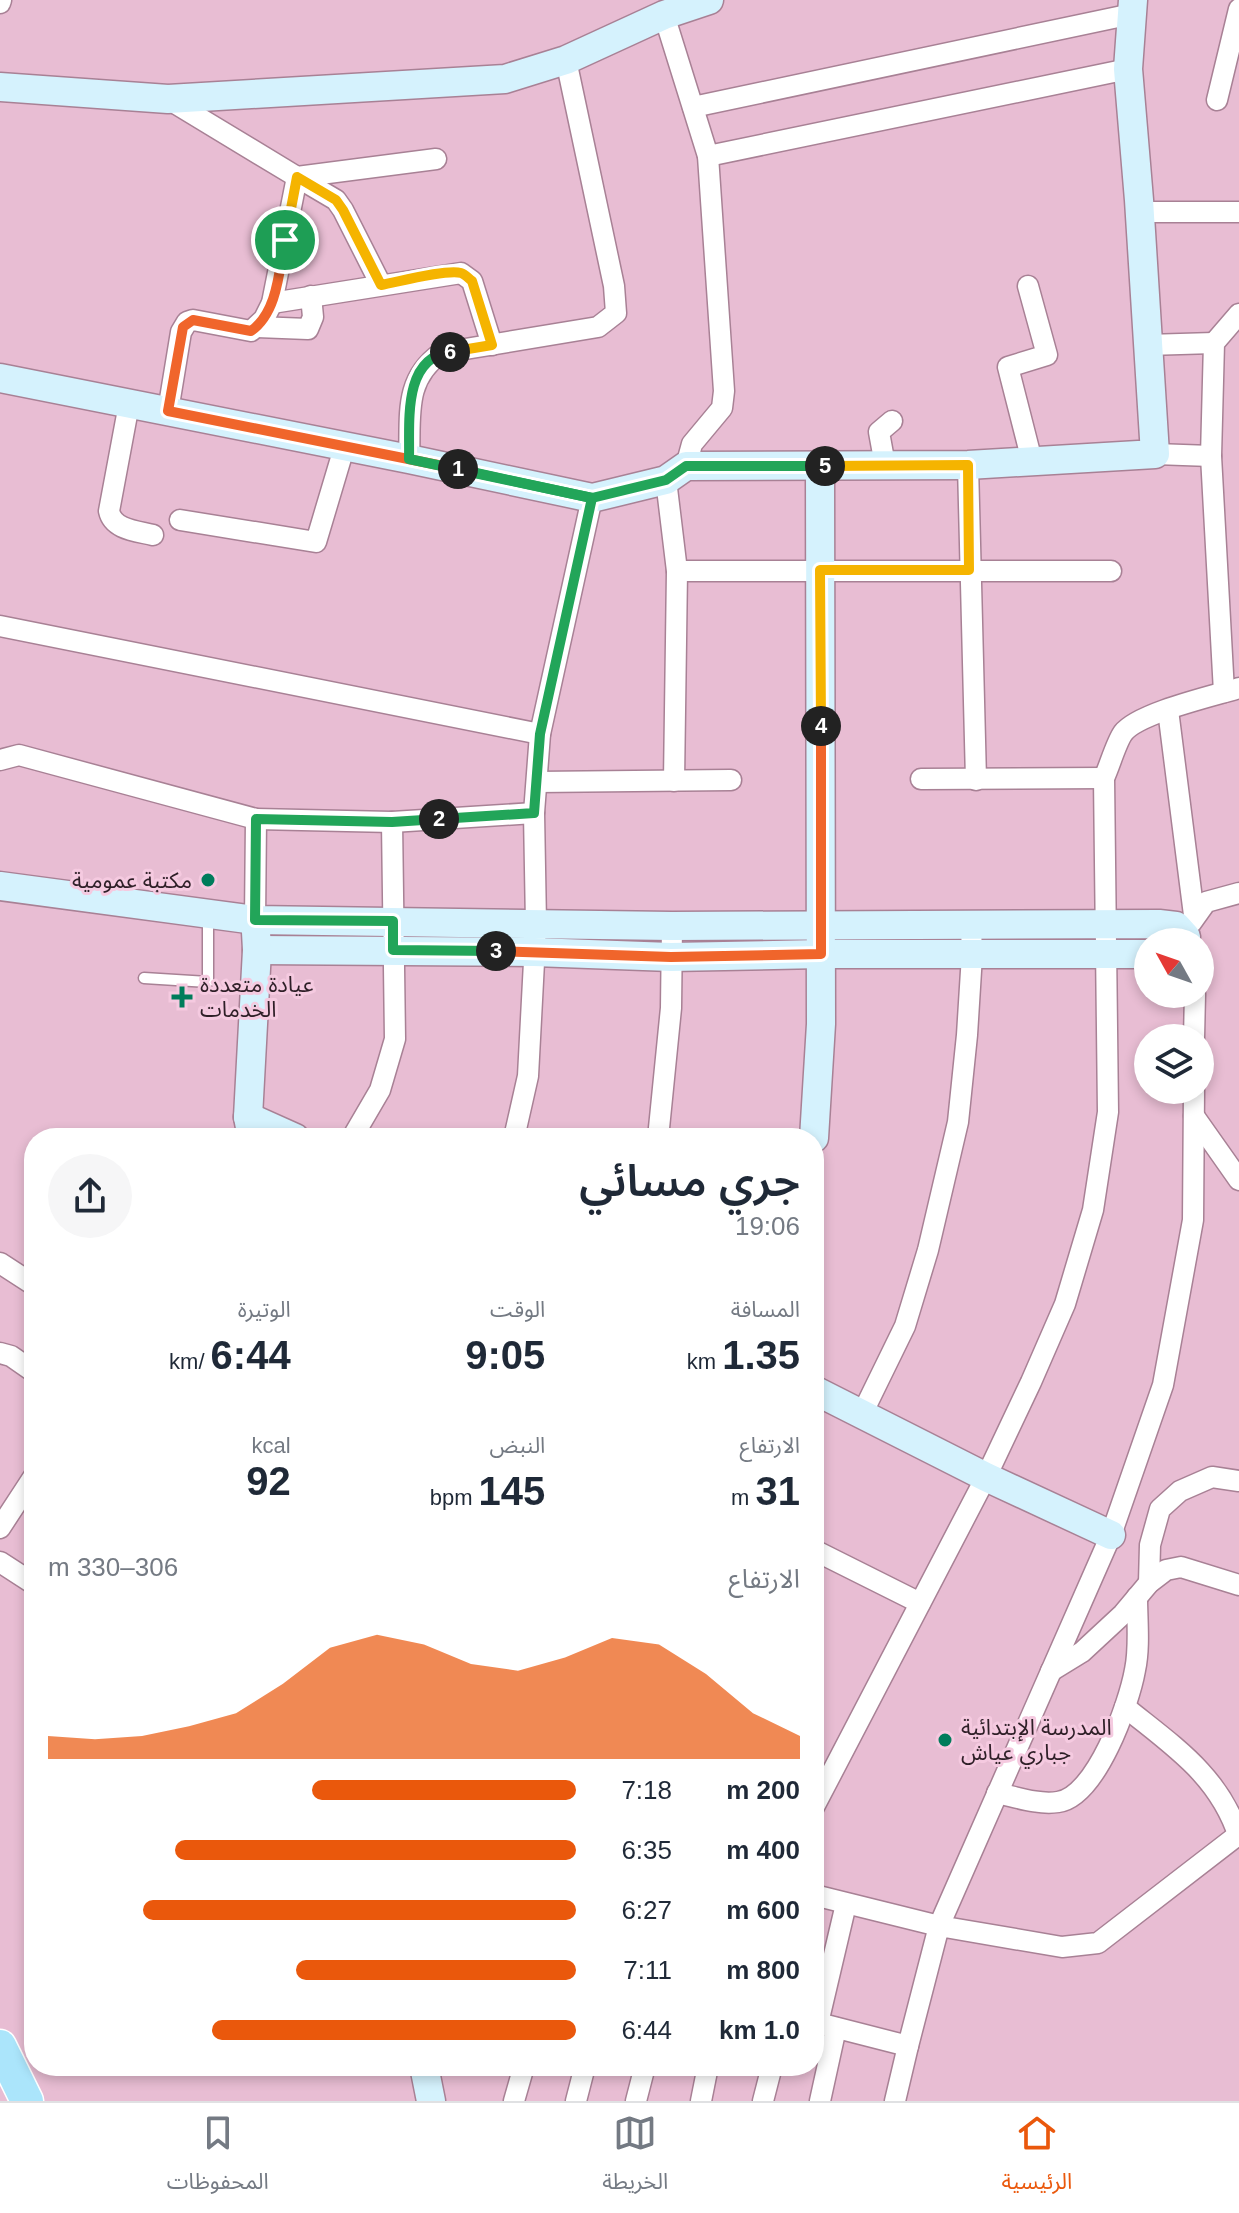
<!DOCTYPE html>
<html lang="ar">
<head>
<meta charset="utf-8">
<style>
	body { margin:0; font-family:Helvetica,"Noto Sans Arabic",sans-serif; background:#f6f6f7; color:#1f2937; direction:rtl; height:100vh; display:flex; flex-direction:column; font-size:30px; white-space:nowrap }
	* { box-sizing:border-box; margin:0 }
	p { font-size:26px; color:#747a83 }
	.icon { flex:none; width:44px; height:44px; fill:none; stroke:currentColor; stroke-width:2; stroke-linecap:round; stroke-linejoin:round }
	.map { position:relative; flex:1; overflow:hidden; direction:ltr }
	.side { position:absolute; left:24px; top:1128px; width:800px; height:948px; display:flex; flex-direction:column; background:#fff; border-radius:32px; box-shadow:0 4px 12px #0003; direction:rtl }
	.side>* { flex:none }
	.needle { width:52px; rotate:310deg }
	.buttons { position:absolute; left:1134px; top:928px; display:grid; gap:16px }
	.buttons a { display:grid; place-items:center; width:80px; height:80px; border-radius:50%; background:#fff; box-shadow:0 4px 12px #0003; font-size:40px }
	.pin { position:absolute; display:grid; place-items:center; width:68px; height:68px; color:#fff; margin:-34px; border:4px solid #fff; border-radius:50%; box-shadow:0 2px 8px #0007 }
	.km { position:absolute; width:40px; height:40px; margin:-20px; border-radius:50%; background:#222; color:#fff; font-size:22px; line-height:40px; text-align:center }
	.round { display:grid; place-items:center; flex:none; width:84px; height:84px; border-radius:42px; background:#f6f6f7 }
	.headline { display:flex; align-items:center; justify-content:space-between; height:136px; padding:0 24px }
	h1 { font-size:44px; font-weight:600; line-height:60px }
	.figures { display:grid; grid-template-columns:repeat(3,1fr); gap:12px; height:136px; padding:8px 24px }
	.figures div { display:grid; align-content:center }
	.figures b { font-size:40px; font-weight:600 }
	.figures small { font-size:22px; font-weight:400 }
	.figures p { font-size:22px }
	.chart { height:224px; padding:16px 24px }
	.chart p { display:flex; justify-content:space-between }
	.chart svg { width:100%; height:144px; margin-top:8px; fill:#ea580c; opacity:.7 }
	ul { padding:0 24px; list-style:none; font-size:26px }
	li { display:grid; grid-template-columns:128px 96px 1fr; align-items:center; height:60px }
	li i { height:20px; border-radius:10px; background:#ea580c }
	.dock { display:flex; justify-content:space-around; align-items:center; height:112px; border-top:2px solid #e0e1e3; background:#fff; font-size:22px; color:#747a83 }
	.dock a { display:grid; justify-items:center; gap:4px }
	.dock .selected { color:#ea580c }
	.map>svg:first-child { display:block }
	.lines { fill:none; stroke-linecap:round; stroke-linejoin:round }
	.lane-casing { stroke:#a88195; stroke-width:13 }
	.street-casing { stroke:#a88195; stroke-width:23 }
	.secondary-casing { stroke:#a88195; stroke-width:31 }
	.primary-casing { stroke:#fff; stroke-width:35 }
	.lane { stroke:#fff; stroke-width:10 }
	.street { stroke:#fff; stroke-width:20 }
	.secondary { stroke:#d5f2fd; stroke-width:28 }
	.primary { stroke:#abe5fb; stroke-width:32 }
	.split-1-casing { stroke:#fff; stroke-width:16 }
	.split-2-casing { stroke:#fff; stroke-width:16 }
	.split-3-casing { stroke:#fff; stroke-width:16 }
	.split-4-casing { stroke:#fff; stroke-width:16 }
	.split-5-casing { stroke:#fff; stroke-width:16 }
	.split-6-casing { stroke:#fff; stroke-width:16 }
	.split-7-casing { stroke:#fff; stroke-width:16 }
	.split-1 { stroke:#f0652b; stroke-width:10 }
	.split-2 { stroke:#22a559; stroke-width:10 }
	.split-3 { stroke:#22a559; stroke-width:10 }
	.split-4 { stroke:#f0652b; stroke-width:10 }
	.split-5 { stroke:#f5b400; stroke-width:10 }
	.split-6 { stroke:#22a559; stroke-width:10 }
	.split-7 { stroke:#f5b400; stroke-width:10 }
	.poi-dot { fill:#007c5b; stroke:#f5cae0; stroke-width:3 }
	.labels { text-anchor:middle; dominant-baseline:central; stroke-width:6; stroke-linejoin:round; paint-order:stroke }
	.poi-label { font-size:22px; fill:#2e1f27; stroke:#f5cae0; text-anchor:start }
</style>
</head>
<body>
<div class="map">
<svg width="1239" height="2101" viewBox="0 0 1239 2101">
	<rect width="100%" height="100%" fill="#e8bdd3"/>
	<g class="lines">
		<defs>
			<polyline id="lane" points="144,978 208,982 208,916"/>
			<g id="street">
				<polyline points="0,3 1,0"/>
				<polyline points="664,15 708,156 724,391 722,408 692,444 686,466"/>
				<polyline points="168,99 297,177 436,159"/>
				<polyline points="1217,100 1239,9"/>
				<polyline points="693,107 1132,14"/>
				<polyline points="708,156 1128,69"/>
				<polyline points="1140,212 1239,212"/>
				<polyline points="1028,286 1047,355 1008,367 1032,461"/>
				<polyline points="272,303 461,273 472,281 492,345"/>
				<polyline points="257,327 308,329 313,317 311,296"/>
				<polyline points="1147,345 1214,343"/>
				<path d="M129 404 109 511C113 530 137 531 153 535"/>
				<polyline points="168,411 181,332 187,322 193,320 251,331 264,319 272,303 297,177 336,200 343,210 381,285"/>
				<polyline points="1155,454 1211,456"/>
				<path d="M409 459C411 417 403 380 441 353L598 327 616 313 614 286 566 60"/>
				<polyline points="885,465 879,432 892,421"/>
				<polyline points="968,465 976,780"/>
				<polyline points="666,480 677,571 674,781"/>
				<polyline points="180,520 316,542 344,448"/>
				<polyline points="677,571 1111,571"/>
				<polyline points="0,626 540,734"/>
				<polyline points="1224,692 1211,456 1214,343 1239,314"/>
				<polyline points="1168,710 1194,915"/>
				<polyline points="0,760 19,755 256,819 255,920"/>
				<polyline points="921,779 1104,778"/>
				<polyline points="537,782 731,780"/>
				<polyline points="256,819 392,822 534,813"/>
				<polyline points="1191,923 1206,902 1239,893"/>
				<polyline points="1194,1038 1195,994"/>
				<polyline points="1194,1116 1239,1180"/>
				<polyline points="352,1138 380,1090 395,1039 392,822"/>
				<polyline points="514,1138 528,1076 536,924 534,813 540,734 592,498"/>
				<polyline points="658,1138 671,1008 672,926"/>
				<polyline points="0,1263 34,1285"/>
				<polyline points="0,1353 11,1356 34,1372"/>
				<polyline points="862,1414 905,1326 928,1250 958,1122 967,1035 972,955 971,926"/>
				<polyline points="0,1528 34,1476"/>
				<polyline points="814,1550 920,1603"/>
				<polyline points="0,1562 34,1584"/>
				<polyline points="1149,1583 1150,1545 1160,1509 1180,1491 1212,1477 1239,1481"/>
				<polyline points="1051,1671 1082,1652 1123,1614 1149,1583 1166,1570 1181,1567 1239,1585"/>
				<path d="M1125 1707C1173 1746 1219 1775 1239 1837"/>
				<path d="M997 1793C1016 1797 1038 1805 1058 1802 1096 1797 1129 1704 1135 1670 1140 1647 1137 1620 1137 1597"/>
				<path d="M814 1807 986 1477 1031 1382 1065 1304 1093 1210 1108 1112 1104 778C1110 765 1116 743 1123 733 1138 713 1213 696 1239 688"/>
				<polyline points="814,1895 939,1926 1111,1535 1163,1385 1193,1220 1194,1090"/>
				<polyline points="814,2022 908,2046 939,1926 1062,1947 1098,1943 1238,1835"/>
				<polyline points="818,2023 846,1904"/>
				<polyline points="514,2101 524,2066"/>
				<polyline points="576,2101 585,2066"/>
				<polyline points="636,2101 645,2066"/>
				<polyline points="701,2101 708,2066"/>
				<polyline points="763,2101 772,2066"/>
				<polyline points="820,2101 836,2028"/>
				<polyline points="895,2101 908,2046"/>
			</g>
			<g id="secondary">
				<polyline points="0,87 168,99 505,79 566,60 664,15 709,0"/>
				<polyline points="0,378 409,459 592,498 666,480 686,466 968,465 1155,454 1139,200 1128,69 1133,0"/>
				<polyline points="0,886 255,920 672,926 1159,924 1176,926 1186,937 1183,942"/>
				<polyline points="257,950 534,952 671,957 821,954 1148,954"/>
				<polyline points="248,1117 295,1138"/>
				<polyline points="252,1138 248,1117 257,950 256,932"/>
				<polyline points="814,1138 821,1024 820,466"/>
				<polyline points="814,1390 986,1477 1111,1535"/>
				<polyline points="424,2066 431,2101"/>
			</g>
			<polyline id="primary" points="0,2046 27,2101"/>
		</defs>
		<use href="#lane" class="lane-casing"/>
		<use href="#street" class="street-casing"/>
		<use href="#secondary" class="secondary-casing"/>
		<use href="#primary" class="primary-casing"/>
		<use href="#lane" class="lane"/>
		<use href="#street" class="street"/>
		<use href="#secondary" class="secondary"/>
		<use href="#primary" class="primary"/>
	</g>
	<g class="lines">
		<defs>
			<path id="split-1" d="M285 240C279 270 278 312 251 331L193 320 183 327 168 411 458 469"/>
			<polyline id="split-2" points="439,819 534,813 540,734 592,498 458,469"/>
			<polyline id="split-3" points="439,819 392,822 256,819 255,920 393,921 393,950 496,951"/>
			<polyline id="split-4" points="496,951 671,957 821,954 821,726"/>
			<polyline id="split-5" points="821,726 820,570 969,570 968,465 825,466"/>
			<path id="split-6" d="M450 352C402 358 410 424 409 459L592 498 666 480 686 466H825"/>
			<path id="split-7" d="M285 240 297 177 336 200 343 210 381 285C398 282 446 269 461 273 465 274 468 278 472 281L492 345 450 352"/>
		</defs>
		<use href="#split-1" class="split-1-casing"/>
		<use href="#split-2" class="split-2-casing"/>
		<use href="#split-3" class="split-3-casing"/>
		<use href="#split-4" class="split-4-casing"/>
		<use href="#split-5" class="split-5-casing"/>
		<use href="#split-6" class="split-6-casing"/>
		<use href="#split-7" class="split-7-casing"/>
		<use href="#split-1" class="split-1"/>
		<use href="#split-2" class="split-2"/>
		<use href="#split-3" class="split-3"/>
		<use href="#split-4" class="split-4"/>
		<use href="#split-5" class="split-5"/>
		<use href="#split-6" class="split-6"/>
		<use href="#split-7" class="split-7"/>
	</g>
	<g class="poi-dot">
		<circle cx="208" cy="880" r="8"/>
		<path d="M178 985h8v8h8v8h-8v8h-8v-8h-8v-8h8z"/>
		<circle cx="945" cy="1740" r="8"/>
	</g>
	<g class="labels">
		<g class="poi-label">
			<text x="192" y="880" text-anchor="end">مكتبة عمومية</text>
			<text x="200" y="984">عيادة متعددة<tspan x="200" dy="25">الخدمات</tspan></text>
			<text x="961" y="1727">المدرسة الإبتدائية<tspan x="961" dy="25">جباري عياش</tspan></text>
		</g>
	</g>
</svg>
<div class="buttons">
<a><svg class="needle" viewBox="-14 -14 28 28"><path d="M0-13l5 13h-10z" fill="#e53935"/><path d="M0 13l5-13h-10z" fill="#747a83"/></svg></a>
<a><svg class="icon" aria-label="layers" viewBox="0 0 24 24"><path d="M12 4l9 5-9 5-9-5zM3 14l9 5 9-5"/></svg></a>
</div>
<div class="pin" style="left:285px;top:240px;background:#1e9e55"><svg class="icon" aria-label="arrive" viewBox="0 0 24 24"><path d="M6 21V4h12l-3 4 3 4H6"/></svg></div>
<b class="km" style="left:458px;top:469px">1</b>
<b class="km" style="left:439px;top:819px">2</b>
<b class="km" style="left:496px;top:951px">3</b>
<b class="km" style="left:821px;top:726px">4</b>
<b class="km" style="left:825px;top:466px">5</b>
<b class="km" style="left:450px;top:352px">6</b>
<section class="side">
<div class="headline"><div><h1>جري مسائي</h1><p>19:06</p></div><a class="round"><svg class="icon" aria-label="share" viewBox="0 0 24 24"><path d="M12 15V3M7 8l5-5 5 5M5 13v7h14v-7"/></svg></a></div>
<div class="figures">
<div><p>المسافة</p><b>1.35<small> km</small></b></div>
<div><p>الوقت</p><b>9:05</b></div>
<div><p>الوتيرة</p><b>6:44<small> /km</small></b></div>
</div>
<div class="figures">
<div><p>الارتفاع</p><b>31<small> m</small></b></div>
<div><p>النبض</p><b>145<small> bpm</small></b></div>
<div><p>kcal</p><b>92</b></div>
</div>
<div class="chart"><p><span>الارتفاع</span>306–330 m</p>
<svg viewBox="0 0 160 44" preserveAspectRatio="none"><path d="M0 44V37L10 38L20 37L30 34L40 30L50 21L60 10L70 6L80 9L90 15L100 17L110 13L120 7L130 9L140 18L150 30L160 37V44z"/></svg>
</div>
<ul>
<li><b>200 m</b>7:18<i style="width:50%"></i></li>
<li><b>400 m</b>6:35<i style="width:76%"></i></li>
<li><b>600 m</b>6:27<i style="width:82%"></i></li>
<li><b>800 m</b>7:11<i style="width:53%"></i></li>
<li><b>1.0 km</b>6:44<i style="width:69%"></i></li>
</ul>
</section>
</div>
<nav class="dock">
<a class="selected"><svg class="icon" aria-label="home" viewBox="0 0 24 24"><path d="M3 11l9-7 9 7M6 9v11h12V9"/></svg>الرئيسية</a>
<a><svg class="icon" aria-label="map" viewBox="0 0 24 24"><path d="M3 6l6-2 6 2 6-2v14l-6 2-6-2-6 2zM9 4v14M15 6v14"/></svg>الخريطة</a>
<a><svg class="icon" aria-label="saved" viewBox="0 0 24 24"><path d="M7 4h10v16l-5-4-5 4z"/></svg>المحفوظات</a>
</nav>
</body>
</html>
